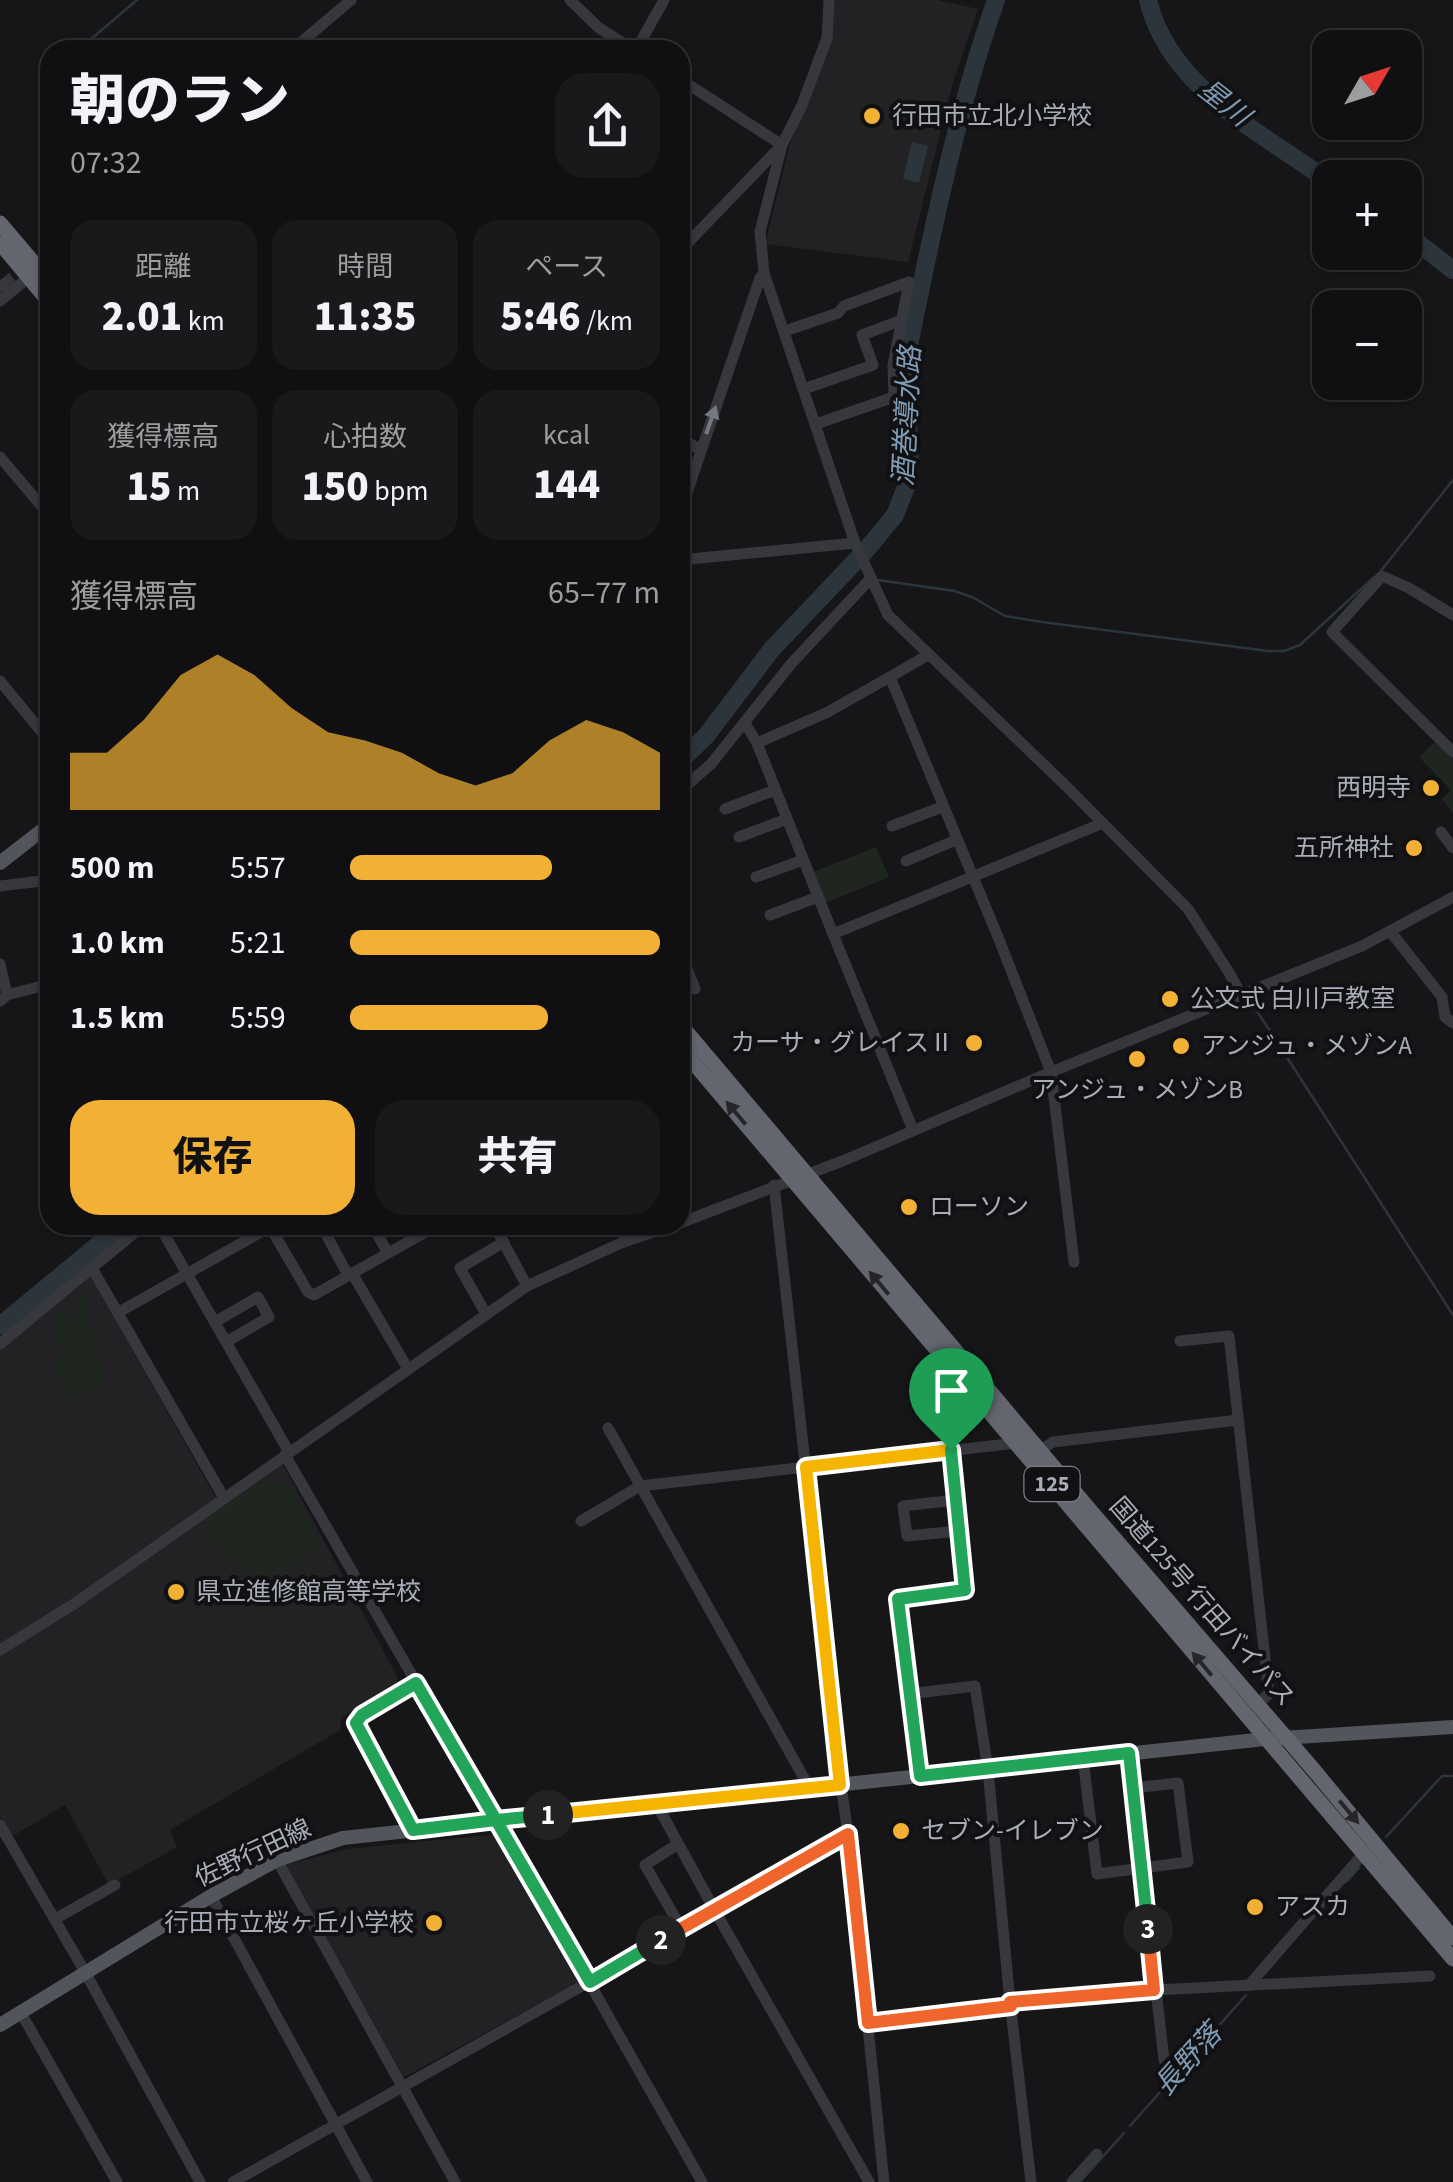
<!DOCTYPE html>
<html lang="ja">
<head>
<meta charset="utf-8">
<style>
	body { margin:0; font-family:"Source Sans 3","Noto Sans JP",sans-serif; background:#19191b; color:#f1f3f6; height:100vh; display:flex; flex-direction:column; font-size:38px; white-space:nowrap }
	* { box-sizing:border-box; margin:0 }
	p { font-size:32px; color:#9c9d9f }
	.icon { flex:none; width:55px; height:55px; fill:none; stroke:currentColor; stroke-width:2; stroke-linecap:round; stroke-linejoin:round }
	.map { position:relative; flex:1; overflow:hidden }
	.panel { position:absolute; left:40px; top:40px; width:650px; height:1195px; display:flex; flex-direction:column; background:#101012; border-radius:30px; box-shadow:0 2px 8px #0004,0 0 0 2px #303032 }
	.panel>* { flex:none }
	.needle { width:65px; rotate:51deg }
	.controls { position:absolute; left:1312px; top:30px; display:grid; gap:20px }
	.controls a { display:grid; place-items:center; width:110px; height:110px; border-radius:20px; background:#101012; box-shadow:0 2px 8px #0004,0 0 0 2px #303032; font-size:50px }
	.pin { position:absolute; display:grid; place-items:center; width:85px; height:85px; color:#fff; margin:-102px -42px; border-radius:50% 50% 50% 0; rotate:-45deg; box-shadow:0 0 10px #0007 }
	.pin .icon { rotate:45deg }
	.km { position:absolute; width:50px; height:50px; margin:-25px; border-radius:50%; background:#222; color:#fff; font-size:28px; line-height:50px; text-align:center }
	.round { display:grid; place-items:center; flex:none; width:105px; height:105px; border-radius:30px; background:#19191b }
	.summary { display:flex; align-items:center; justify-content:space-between; height:170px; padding:0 30px }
	h1 { font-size:55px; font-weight:800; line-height:75px }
	.figures { display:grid; grid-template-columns:repeat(3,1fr); gap:15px; height:170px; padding:10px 30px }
	.figures div { display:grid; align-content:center; border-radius:25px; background:#19191b; text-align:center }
	.figures b { font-size:42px; font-weight:800 }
	.figures small { font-size:28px; font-weight:400 }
	.figures p { font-size:28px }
	.chart { height:280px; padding:20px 30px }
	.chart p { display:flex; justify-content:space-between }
	.chart svg { width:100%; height:180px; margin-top:10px; fill:#f2b134; opacity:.7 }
	.button { display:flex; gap:20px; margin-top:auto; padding:20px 30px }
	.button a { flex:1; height:115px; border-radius:30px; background:#f2b134; color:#111; font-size:40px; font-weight:800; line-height:115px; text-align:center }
	.button a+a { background:#19191b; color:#f1f3f6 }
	ul { padding:0 30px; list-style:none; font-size:32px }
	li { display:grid; grid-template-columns:160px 120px 1fr; align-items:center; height:75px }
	li i { height:25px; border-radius:12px; background:#f2b134 }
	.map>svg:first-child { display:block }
	.built { fill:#222225 }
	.green { fill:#1e261f }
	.water { fill:#2c353c }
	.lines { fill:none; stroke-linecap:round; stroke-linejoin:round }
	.stream { stroke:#2c353c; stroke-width:2.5 }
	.river { stroke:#2c353c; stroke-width:18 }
	.minor-tunnel { stroke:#333438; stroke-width:11; stroke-dasharray:11 5.5; stroke-linecap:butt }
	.minor { stroke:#37383d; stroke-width:11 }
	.major { stroke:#53555c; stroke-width:14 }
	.highway { stroke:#63666e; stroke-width:15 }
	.oneway { fill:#757881 }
	.oneway2 { fill:#26262a }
	.split-1-casing { stroke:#fff; stroke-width:20 }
	.split-2-casing { stroke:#fff; stroke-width:20 }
	.split-3-casing { stroke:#fff; stroke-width:20 }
	.split-4-casing { stroke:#fff; stroke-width:20 }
	.split-1 { stroke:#f5b400; stroke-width:12 }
	.split-2 { stroke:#22a559; stroke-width:12 }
	.split-3 { stroke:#f0652b; stroke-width:12 }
	.split-4 { stroke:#22a559; stroke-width:12 }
	.poi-dot { fill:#f2b134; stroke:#111113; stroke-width:4 }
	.labels { text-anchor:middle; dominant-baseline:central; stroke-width:8; stroke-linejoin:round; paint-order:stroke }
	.shield { fill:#111113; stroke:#7b7e86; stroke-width:2.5 }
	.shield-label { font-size:22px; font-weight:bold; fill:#a8adb8 }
	.poi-label { font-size:25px; fill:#a8adb8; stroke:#111113; text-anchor:start }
	.street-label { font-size:25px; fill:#a8adb8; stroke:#111113 }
	.water-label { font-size:28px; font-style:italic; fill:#7f9bb3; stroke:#111113 }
</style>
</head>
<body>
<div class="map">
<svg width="1453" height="2182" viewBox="0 0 1453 2182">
	<rect width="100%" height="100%" fill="#161618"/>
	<g class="built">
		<polygon points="832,0 938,0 978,9 952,85 908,262 765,244 789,147 812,85"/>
		<polygon points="90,1275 220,1505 282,1463 398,1678 395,1686 341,1718 340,1730 170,1830 177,1847 109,1885 65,1805 11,1837 0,1817 0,1349"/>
		<polygon points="499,1834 583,1980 404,2077 285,1865 347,1849"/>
	</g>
	<g class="green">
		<polygon points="1435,742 1453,759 1453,813 1442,799 1451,790 1419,757"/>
		<polygon points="876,847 889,877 825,903 813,872"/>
		<path d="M80 1295 90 1299 89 1307 85 1311 106 1382C92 1392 76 1397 59 1400V1379L55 1378C61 1358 59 1336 54 1316L59 1312 66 1313 69 1322 66 1326 70 1330 77 1310 76 1300Z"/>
		<path d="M265 1480 288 1485 321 1544C289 1571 268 1593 230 1559 214 1545 207 1539 206 1518Z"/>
	</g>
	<polygon class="water" points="912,142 928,146 919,183 903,179"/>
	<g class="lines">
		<g class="stream">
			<polyline points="78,50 137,0"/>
			<polyline points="1380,572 1453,480"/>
			<polyline points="878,580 955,591 974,598 1005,616 1042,622 1268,651 1284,651 1300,645 1374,577"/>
			<polyline points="1248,997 1453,1315"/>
			<polyline points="1386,1837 1442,1776 1453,1776"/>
			<polyline points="1346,1882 1359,1868"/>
			<polyline points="1130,2126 1246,1995"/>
			<polyline points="1080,2182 1124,2133"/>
		</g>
		<g class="river">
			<path d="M1148 0C1169 88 1262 133 1330 182"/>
			<polyline points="1405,233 1453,270"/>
			<path d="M680 761 706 736 772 649 867 549 895 515 908 482 910 462 906 378 908 350C932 232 956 114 996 0"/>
			<polyline points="0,1326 122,1225"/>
		</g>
		<polyline class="minor-tunnel" points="4,284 50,247"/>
		<g class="minor">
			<polyline points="570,0 599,28 634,50"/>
			<polyline points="292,50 351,0"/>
			<polyline points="636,50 664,0"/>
			<polyline points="680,79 782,145 760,232 764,273 855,543 888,615 1065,785 1188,909 1230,974 1241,995"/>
			<polyline points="680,251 782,145 802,105 827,38 829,0"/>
			<polyline points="0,287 4,284"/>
			<polyline points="0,301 29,277"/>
			<polyline points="785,331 838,313 844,306 909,282 893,365 894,397 816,424"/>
			<polyline points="804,389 873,365 862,335 902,320"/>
			<polyline points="680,438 701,450"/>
			<polyline points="0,457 50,516"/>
			<polyline points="680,513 760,278 764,273"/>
			<polyline points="680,560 855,543"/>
			<polyline points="1453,615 1409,588 1382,576 1332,632 1453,752"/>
			<polyline points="928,655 890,677 998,937 1051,1072 1074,1262"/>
			<polyline points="0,681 50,742"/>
			<polyline points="745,723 757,743 833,934"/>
			<polyline points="757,743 826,713 890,677"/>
			<polyline points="680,791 711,764 791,664 871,578"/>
			<polyline points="725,809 775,790"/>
			<polyline points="892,826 942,807"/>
			<polyline points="1441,832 1453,848"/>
			<polyline points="739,837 787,819"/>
			<polyline points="906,861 956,840"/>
			<polyline points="756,877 803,860"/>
			<polyline points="0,886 50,880"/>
			<polyline points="770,915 818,897"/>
			<polyline points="1390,931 1442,997 1445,1017 1453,1023"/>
			<polyline points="680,951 695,989"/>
			<polyline points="0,964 7,995"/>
			<polyline points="0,1001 7,995 50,984"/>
			<polyline points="913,1130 833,934 1103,823"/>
			<polyline points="774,1185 841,1785 848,1834 884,2182"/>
			<polyline points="680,1223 845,1160 1051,1072 1362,946 1453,897"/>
			<polyline points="144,1225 92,1268 224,1498"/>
			<polyline points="159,1225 289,1452"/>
			<polyline points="269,1225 308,1292 314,1295 438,1225"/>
			<polyline points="321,1225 348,1275"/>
			<polyline points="372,1225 388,1253"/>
			<polyline points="494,1225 527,1286"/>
			<polyline points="352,1273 408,1369"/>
			<polyline points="119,1312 270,1227"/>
			<polyline points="486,1314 460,1268 504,1242"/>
			<polyline points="215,1322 258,1297 269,1317 226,1342"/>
			<polyline points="1180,1341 1229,1336 1269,1694 1257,1704"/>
			<polyline points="0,1344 92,1268"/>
			<polyline points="608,1428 809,1787"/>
			<polyline points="1041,1450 1053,1442 1238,1420"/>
			<polyline points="285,1455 589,1982 702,2182"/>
			<polyline points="956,1500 903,1506 907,1536 959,1531"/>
			<polyline points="581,1521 640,1486 1017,1443"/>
			<polyline points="0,1650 74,1604 527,1286 621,1243 674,1225"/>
			<polyline points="909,1694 975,1686 988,1770 1010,2002 1031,2182"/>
			<polyline points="1129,1753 1164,2060"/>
			<polyline points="1083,1758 1097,1874 1188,1862 1178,1783 1132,1788"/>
			<polyline points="919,1776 897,1599 965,1591 951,1450"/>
			<polyline points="0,1825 85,1972 200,2182"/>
			<polyline points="413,1830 356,1723 362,1715 416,1683"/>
			<polyline points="848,1834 714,1909 869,2182"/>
			<polyline points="678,1844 645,1865 681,1928"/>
			<polyline points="277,1860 455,2182"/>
			<polyline points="211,1896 367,2182"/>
			<polyline points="55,1919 115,1885"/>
			<polyline points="1249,1985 1363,1854"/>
			<polyline points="1010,2002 1155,1990 1430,1976"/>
			<polyline points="21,2013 117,2182"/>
			<polyline points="868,2023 1011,2006"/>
			<polyline points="233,2182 589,1982 714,1909 656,1803"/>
			<polyline points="1072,2182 1097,2154"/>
		</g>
		<g class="major">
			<polyline points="0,863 50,824"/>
			<polyline points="0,2025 211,1896 277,1860 343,1838 1265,1739 1453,1727"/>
		</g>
		<g class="highway">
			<polyline points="0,223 50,282"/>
			<polyline points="0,243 50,303"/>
			<polyline points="680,1024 1090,1510 1313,1769 1453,1938"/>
			<polyline points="680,1047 1453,1959"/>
		</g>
	</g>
	<defs><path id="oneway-solid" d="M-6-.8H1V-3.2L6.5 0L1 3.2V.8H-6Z" transform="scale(2.5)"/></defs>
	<use class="oneway" href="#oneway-solid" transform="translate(711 420) rotate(-71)"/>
	<g class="oneway2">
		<use href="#oneway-solid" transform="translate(736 1113) rotate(-130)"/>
		<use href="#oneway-solid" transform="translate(879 1283) rotate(-130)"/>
		<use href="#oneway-solid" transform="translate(1202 1664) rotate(-130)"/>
		<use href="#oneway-solid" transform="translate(1349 1812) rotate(50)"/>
	</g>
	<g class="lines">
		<defs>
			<polyline id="split-1" points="548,1815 840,1785 806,1467 951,1450"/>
			<polyline id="split-2" points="548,1815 496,1820 416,1683 362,1715 356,1723 413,1830 496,1820 590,1982 661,1940"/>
			<polyline id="split-3" points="661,1940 848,1834 868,2023 1011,2006 1010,2002 1154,1990 1148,1929"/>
			<polyline id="split-4" points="951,1450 965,1590 898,1599 920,1776 1129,1753 1148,1929"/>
		</defs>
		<use href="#split-1" class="split-1-casing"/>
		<use href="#split-2" class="split-2-casing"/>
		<use href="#split-3" class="split-3-casing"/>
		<use href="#split-4" class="split-4-casing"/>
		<use href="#split-1" class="split-1"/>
		<use href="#split-2" class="split-2"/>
		<use href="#split-3" class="split-3"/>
		<use href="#split-4" class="split-4"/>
	</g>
	<g class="poi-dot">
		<circle cx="872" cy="116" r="10"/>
		<circle cx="1431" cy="788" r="10"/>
		<circle cx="1414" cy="848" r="10"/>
		<circle cx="1170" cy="999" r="10"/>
		<circle cx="974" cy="1043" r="10"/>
		<circle cx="1181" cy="1046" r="10"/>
		<circle cx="1137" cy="1059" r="10"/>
		<circle cx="909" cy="1207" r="10"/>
		<circle cx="176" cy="1592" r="10"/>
		<circle cx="901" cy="1831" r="10"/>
		<circle cx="1255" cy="1907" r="10"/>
		<circle cx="434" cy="1923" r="10"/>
	</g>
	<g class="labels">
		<rect class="shield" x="1024.5" y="1467" width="55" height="34" rx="8"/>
		<g class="shield-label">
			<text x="1052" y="1484">125</text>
		</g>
		<g class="poi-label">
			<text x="892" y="116">行田市立北小学校</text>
			<text x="1411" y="788" text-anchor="end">西明寺</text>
			<text x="1394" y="848" text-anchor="end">五所神社</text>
			<text x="1190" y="999">公文式 白川戸教室</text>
			<text x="954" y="1043" text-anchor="end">カーサ・グレイスⅡ</text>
			<text x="1201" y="1046">アンジュ・メゾンA</text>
			<text x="1137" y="1090" text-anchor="middle">アンジュ・メゾンB</text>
			<text x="929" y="1207">ローソン</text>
			<text x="196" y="1592">県立進修館高等学校</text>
			<text x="921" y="1831">セブン-イレブン</text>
			<text x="1275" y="1907">アスカ</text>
			<text x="414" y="1923" text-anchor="end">行田市立桜ヶ丘小学校</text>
		</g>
		<g class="street-label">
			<text transform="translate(1202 1602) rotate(49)">国道125号 行田バイパス</text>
			<text transform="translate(253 1853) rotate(-25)">佐野行田線</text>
		</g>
		<g class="water-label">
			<text transform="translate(1224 103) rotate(38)">星川</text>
			<text transform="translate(907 416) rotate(-87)">酒巻導水路</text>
			<text transform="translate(1188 2060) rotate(-48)">長野落</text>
		</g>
	</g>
</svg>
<div class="controls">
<a><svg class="needle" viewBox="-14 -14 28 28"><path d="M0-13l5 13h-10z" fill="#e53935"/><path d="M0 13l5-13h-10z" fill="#9c9d9f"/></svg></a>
<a>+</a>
<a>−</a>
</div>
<div class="pin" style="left:951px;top:1450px;background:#1e9e55"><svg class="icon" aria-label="arrive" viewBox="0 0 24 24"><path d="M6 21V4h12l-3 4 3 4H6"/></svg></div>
<b class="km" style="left:548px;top:1815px">1</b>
<b class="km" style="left:661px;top:1940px">2</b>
<b class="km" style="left:1148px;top:1929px">3</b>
<section class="panel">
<div class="summary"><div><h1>朝のラン</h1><p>07:32</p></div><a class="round"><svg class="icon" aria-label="share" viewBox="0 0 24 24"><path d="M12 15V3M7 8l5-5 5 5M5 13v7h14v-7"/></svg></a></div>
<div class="figures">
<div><p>距離</p><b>2.01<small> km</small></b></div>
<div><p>時間</p><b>11:35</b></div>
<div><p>ペース</p><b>5:46<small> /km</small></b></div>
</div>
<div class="figures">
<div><p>獲得標高</p><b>15<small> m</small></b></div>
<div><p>心拍数</p><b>150<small> bpm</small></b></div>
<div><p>kcal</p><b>144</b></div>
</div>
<div class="chart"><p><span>獲得標高</span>65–77 m</p>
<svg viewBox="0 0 160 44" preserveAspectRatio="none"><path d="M0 44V30L10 30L20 22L30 11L40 6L50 11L60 19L70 25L80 27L90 30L100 35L110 38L120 35L130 27L140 22L150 25L160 30V44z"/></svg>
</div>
<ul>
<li><b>500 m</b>5:57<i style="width:65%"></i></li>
<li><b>1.0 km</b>5:21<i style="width:100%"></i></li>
<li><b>1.5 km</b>5:59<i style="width:64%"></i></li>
</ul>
<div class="button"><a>保存</a><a>共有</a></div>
</section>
</div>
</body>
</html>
